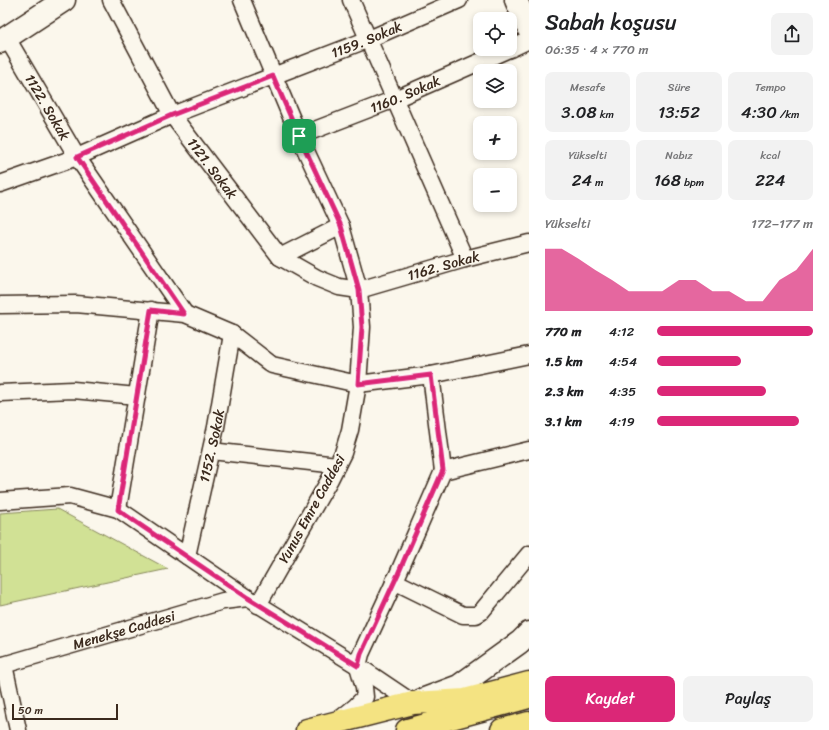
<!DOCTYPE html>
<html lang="tr">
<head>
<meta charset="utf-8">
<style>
	body { margin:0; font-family:Sriracha,sans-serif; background:#f2f2f2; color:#202124; height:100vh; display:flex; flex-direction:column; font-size:15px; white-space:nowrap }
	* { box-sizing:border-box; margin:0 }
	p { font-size:13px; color:#757577 }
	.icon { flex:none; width:22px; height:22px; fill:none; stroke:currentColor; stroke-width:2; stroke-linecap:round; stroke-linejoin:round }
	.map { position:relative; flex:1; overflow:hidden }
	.sheet { display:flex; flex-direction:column; background:#fff; width:300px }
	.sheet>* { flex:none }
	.fabs { position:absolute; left:473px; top:12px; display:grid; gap:8px }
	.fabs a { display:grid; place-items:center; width:44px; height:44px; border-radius:8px; background:#fff; box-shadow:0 2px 6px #0003; font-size:20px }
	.scale { position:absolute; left:12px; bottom:10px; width:106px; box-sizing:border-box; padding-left:4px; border:2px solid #3b2a1e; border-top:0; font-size:11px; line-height:14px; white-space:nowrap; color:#3b2a1e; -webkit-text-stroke:3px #fbf7ec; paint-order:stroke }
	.pin { position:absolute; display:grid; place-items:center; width:34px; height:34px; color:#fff; margin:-17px; border-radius:8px; box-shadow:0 2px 6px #0006 }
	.round { display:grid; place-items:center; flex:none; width:42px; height:42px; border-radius:8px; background:#f2f2f2 }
	.overview { display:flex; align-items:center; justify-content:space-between; height:68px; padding:0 16px }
	h1 { font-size:22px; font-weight:600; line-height:30px }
	.figures { display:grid; grid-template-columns:repeat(3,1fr); gap:6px; height:68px; padding:4px 16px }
	.figures div { display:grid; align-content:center; border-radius:8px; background:#f2f2f2; text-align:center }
	.figures b { font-size:17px; font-weight:600 }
	.figures small { font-size:11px; font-weight:400 }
	.figures p { font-size:11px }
	.chart { height:112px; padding:8px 16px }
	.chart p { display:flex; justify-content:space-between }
	.chart svg { width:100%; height:72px; margin-top:4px; fill:#db2777; opacity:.7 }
	.button { display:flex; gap:8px; margin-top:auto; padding:8px 16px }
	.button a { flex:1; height:46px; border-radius:8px; background:#db2777; color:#fff; font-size:16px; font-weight:600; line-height:46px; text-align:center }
	.button a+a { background:#f2f2f2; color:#202124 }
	ul { padding:0 16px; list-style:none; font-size:13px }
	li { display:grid; grid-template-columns:64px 48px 1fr; align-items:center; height:30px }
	li i { height:10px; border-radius:5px; background:#db2777 }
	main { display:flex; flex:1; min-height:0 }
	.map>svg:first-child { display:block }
	.green { fill:#d1e195; stroke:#86865a }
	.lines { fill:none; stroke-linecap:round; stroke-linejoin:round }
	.street-casing { stroke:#3b2a1e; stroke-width:19 }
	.secondary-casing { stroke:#3b2a1e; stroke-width:25 }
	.primary-casing { stroke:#3b2a1e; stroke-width:25 }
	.highway-casing { stroke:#3b2a1e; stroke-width:25 }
	.street { stroke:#fbf7ec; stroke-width:16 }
	.secondary { stroke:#fbf7ec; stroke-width:22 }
	.primary { stroke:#f4e382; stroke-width:22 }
	.highway { stroke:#f4e382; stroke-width:22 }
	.route-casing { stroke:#fff; stroke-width:8 }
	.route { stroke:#db2777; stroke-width:5 }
	.labels { text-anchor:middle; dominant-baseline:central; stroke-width:4; stroke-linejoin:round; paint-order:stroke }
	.street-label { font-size:14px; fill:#3b2a1e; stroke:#fbf7ec }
</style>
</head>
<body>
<main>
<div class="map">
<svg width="529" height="730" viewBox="0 0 529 730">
	<rect width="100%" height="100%" fill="#fbf7ec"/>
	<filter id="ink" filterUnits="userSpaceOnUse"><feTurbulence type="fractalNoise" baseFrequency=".025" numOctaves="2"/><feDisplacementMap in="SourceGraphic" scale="8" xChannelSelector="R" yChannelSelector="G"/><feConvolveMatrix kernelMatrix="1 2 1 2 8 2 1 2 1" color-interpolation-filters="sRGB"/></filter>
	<g filter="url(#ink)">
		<polygon class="green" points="57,509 168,569 0,605 0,513"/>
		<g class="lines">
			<defs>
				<g id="street">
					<path id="s1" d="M111 0 172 115 280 257 317 278 339 287 359 290 465 259 529 243"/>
					<polyline points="242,0 299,136 341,226 359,290 362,327 358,384 350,430 343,453 330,479 258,605"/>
					<polyline points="351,0 465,259"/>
					<path id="s2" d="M7 38 77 157 185 314"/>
					<polyline points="510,49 529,40"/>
					<path id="s3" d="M299 136 395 99 509 49"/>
					<path id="s4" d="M0 184 77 157 172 115 369 39 459 0"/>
					<polyline points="280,257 341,226"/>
					<polyline points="0,305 76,304 185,314 232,334 272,365 358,384 431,375 529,355"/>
					<polyline points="431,375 443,471"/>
					<polyline points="0,393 73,390 137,396"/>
					<polyline points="211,451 337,465"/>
					<polyline points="0,501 70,496 118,509 248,598 358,666 413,703"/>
					<polyline points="118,509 151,310"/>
					<path id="s5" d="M187 556 216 427 232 334"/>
					<polyline points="394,581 463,615 476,615 481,612 529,554"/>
					<polyline points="4,665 18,730"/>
					<path id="s6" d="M0 666 223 601 248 598"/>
					<polyline points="340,719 356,706 365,697 364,687 358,666 361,654 398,574 443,471 529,450"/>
				</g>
				<g id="secondary">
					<polyline points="516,0 529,30"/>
					<polyline points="0,42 64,0"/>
					<polyline points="422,700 459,686 520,642 529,633"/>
				</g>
				<polyline id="primary" points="307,730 413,703 465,700 529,683"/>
				<g id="highway">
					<polyline points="407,730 529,697"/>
					<polyline points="502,730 529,723"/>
				</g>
			</defs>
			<use href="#street" class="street-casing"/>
			<use href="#secondary" class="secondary-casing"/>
			<use href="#primary" class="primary-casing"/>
			<use href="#highway" class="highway-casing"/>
			<use href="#street" class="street"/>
			<use href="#secondary" class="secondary"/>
			<use href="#primary" class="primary"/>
			<use href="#highway" class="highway"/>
		</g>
	</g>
	<g class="lines" filter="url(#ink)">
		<defs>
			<polygon id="route" points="273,76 299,136 341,226 359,290 362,327 358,384 431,375 443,470 398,574 361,654 358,666 248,598 118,510 151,310 184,314 77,157 172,115"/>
		</defs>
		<use href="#route" class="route-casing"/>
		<use href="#route" class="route"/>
	</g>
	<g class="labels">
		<g class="street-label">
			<text stroke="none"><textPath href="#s4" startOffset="394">1159. Sokak</textPath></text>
			<text stroke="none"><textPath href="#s3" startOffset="114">1160. Sokak</textPath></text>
			<text stroke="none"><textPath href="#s2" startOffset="80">1122. Sokak</textPath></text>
			<text stroke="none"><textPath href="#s1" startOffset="197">1121. Sokak</textPath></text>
			<text stroke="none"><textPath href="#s1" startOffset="483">1162. Sokak</textPath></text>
			<text stroke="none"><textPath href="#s5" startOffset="113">1152. Sokak</textPath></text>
			<text transform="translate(312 509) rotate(-61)">Yunus Emre Caddesi</text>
			<text stroke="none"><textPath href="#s6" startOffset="129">Menekşe Caddesi</textPath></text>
		</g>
	</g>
</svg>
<div class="fabs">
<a><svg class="icon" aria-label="locate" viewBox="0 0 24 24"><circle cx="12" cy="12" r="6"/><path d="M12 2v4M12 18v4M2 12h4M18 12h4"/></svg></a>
<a><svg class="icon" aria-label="layers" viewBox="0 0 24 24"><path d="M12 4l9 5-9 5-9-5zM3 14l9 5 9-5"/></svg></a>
<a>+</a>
<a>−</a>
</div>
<div class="scale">50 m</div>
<div class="pin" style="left:299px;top:136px;background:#1e9e55"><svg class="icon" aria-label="arrive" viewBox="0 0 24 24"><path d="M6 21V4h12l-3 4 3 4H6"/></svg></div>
</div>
<section class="sheet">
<div class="overview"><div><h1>Sabah koşusu</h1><p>06:35 · 4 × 770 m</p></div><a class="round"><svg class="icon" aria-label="share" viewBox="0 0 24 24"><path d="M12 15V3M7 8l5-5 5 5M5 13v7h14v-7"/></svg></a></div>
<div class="figures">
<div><p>Mesafe</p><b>3.08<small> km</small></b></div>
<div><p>Süre</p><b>13:52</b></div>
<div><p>Tempo</p><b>4:30<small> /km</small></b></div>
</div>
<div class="figures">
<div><p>Yükselti</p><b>24<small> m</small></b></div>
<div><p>Nabız</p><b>168<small> bpm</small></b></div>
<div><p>kcal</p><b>224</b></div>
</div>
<div class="chart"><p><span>Yükselti</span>172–177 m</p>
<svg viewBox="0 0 160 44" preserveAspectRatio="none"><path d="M0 44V6L10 6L20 12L30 19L40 25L50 32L60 32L70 32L80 25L90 25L100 32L110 32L120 38L130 38L140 25L150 19L160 6V44z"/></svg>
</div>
<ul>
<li><b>770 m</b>4:12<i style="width:100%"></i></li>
<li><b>1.5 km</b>4:54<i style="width:54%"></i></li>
<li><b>2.3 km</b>4:35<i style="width:70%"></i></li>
<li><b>3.1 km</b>4:19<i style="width:91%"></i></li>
</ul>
<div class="button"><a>Kaydet</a><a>Paylaş</a></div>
</section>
</main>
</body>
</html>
